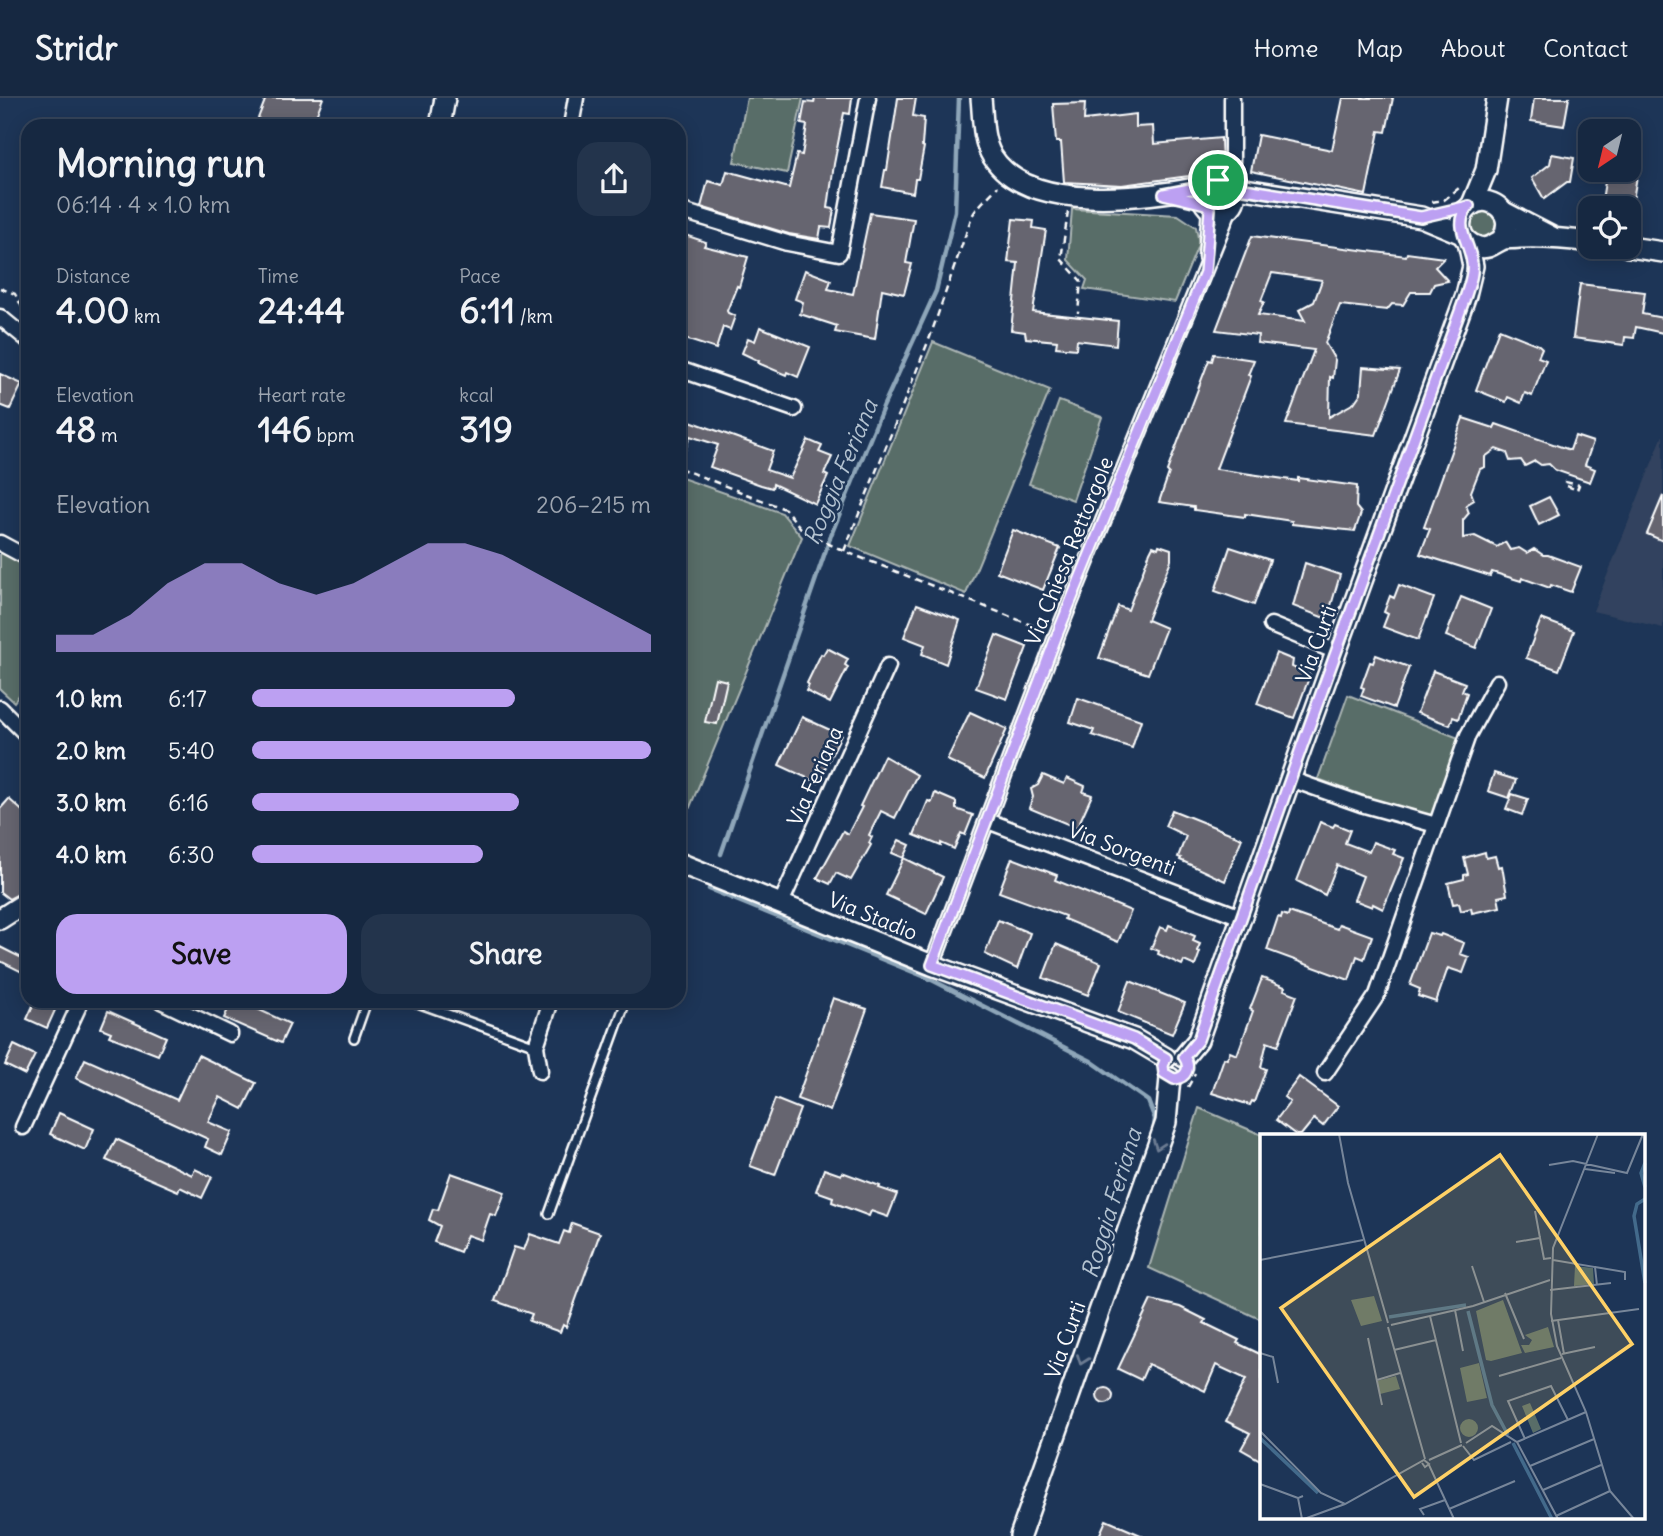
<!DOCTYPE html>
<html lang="en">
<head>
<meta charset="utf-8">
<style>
	body { margin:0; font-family:Delius,sans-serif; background:#23344c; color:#f1f3f6; height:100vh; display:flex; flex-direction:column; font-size:26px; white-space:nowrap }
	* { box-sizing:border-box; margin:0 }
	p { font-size:23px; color:#9ea6b1 }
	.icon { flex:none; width:38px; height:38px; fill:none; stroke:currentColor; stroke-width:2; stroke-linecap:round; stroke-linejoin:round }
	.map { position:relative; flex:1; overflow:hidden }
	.sheet { position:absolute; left:21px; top:21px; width:665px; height:889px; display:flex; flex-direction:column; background:#162841; border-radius:21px; box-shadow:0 4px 18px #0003,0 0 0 2px #35445a }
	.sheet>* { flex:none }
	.needle { width:46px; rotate:215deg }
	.controls { position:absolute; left:1578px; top:21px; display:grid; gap:14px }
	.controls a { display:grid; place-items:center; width:63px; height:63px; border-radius:14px; background:#162841; box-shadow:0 4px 18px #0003,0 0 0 2px #35445a; font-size:35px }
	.pin { position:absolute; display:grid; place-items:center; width:60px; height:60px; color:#fff; margin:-30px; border:4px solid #fff; border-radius:50%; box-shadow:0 2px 7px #0007 }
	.round { display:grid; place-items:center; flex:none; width:74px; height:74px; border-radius:21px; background:#23344c }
	.overview { display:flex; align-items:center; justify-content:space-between; height:119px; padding:0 35px }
	h1 { font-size:38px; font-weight:700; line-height:52px }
	.stats { display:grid; grid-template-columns:repeat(3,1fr); gap:10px; height:119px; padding:7px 35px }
	.stats div { display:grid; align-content:center }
	.stats b { font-size:35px; font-weight:700 }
	.stats small { font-size:19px; font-weight:400 }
	.stats p { font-size:19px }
	.chart { height:196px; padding:14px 35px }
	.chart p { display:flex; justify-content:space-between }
	.chart svg { width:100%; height:126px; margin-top:7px; fill:#bca0f2; opacity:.7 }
	.button { display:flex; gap:14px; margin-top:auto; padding:14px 35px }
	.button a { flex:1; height:80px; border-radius:21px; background:#bca0f2; color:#111; font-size:28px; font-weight:700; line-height:80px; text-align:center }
	.button a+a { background:#23344c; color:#f1f3f6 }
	ul { padding:0 35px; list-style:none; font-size:23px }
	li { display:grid; grid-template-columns:112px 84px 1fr; align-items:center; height:52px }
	li i { height:18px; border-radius:9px; background:#bca0f2 }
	header { display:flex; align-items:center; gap:42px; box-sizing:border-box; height:98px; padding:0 35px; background:#162841; border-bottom:2px solid #35445a }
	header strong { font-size:33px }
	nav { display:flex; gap:38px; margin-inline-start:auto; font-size:24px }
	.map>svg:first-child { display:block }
	.built { fill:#33435e }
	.green { fill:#586d68; stroke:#acb6b4; stroke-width:2 }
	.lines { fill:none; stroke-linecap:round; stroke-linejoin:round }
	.stream { stroke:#8ea6b9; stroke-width:4.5 }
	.building { fill:#666570; stroke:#fff; stroke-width:2; fill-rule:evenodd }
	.lane-casing { stroke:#fff; stroke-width:12 }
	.street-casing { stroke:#fff; stroke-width:19 }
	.secondary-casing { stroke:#fff; stroke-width:24 }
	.path { stroke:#fff; stroke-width:2.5; stroke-dasharray:7 5; stroke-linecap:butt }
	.lane { stroke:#1d3557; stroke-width:7 }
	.street { stroke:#1d3557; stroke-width:14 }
	.secondary { stroke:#1d3557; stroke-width:19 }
	.oneway { stroke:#6c7c92 }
	.route-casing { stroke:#fff; stroke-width:14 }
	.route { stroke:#bca0f2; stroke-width:9 }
	.labels { text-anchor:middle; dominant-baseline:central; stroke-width:5; stroke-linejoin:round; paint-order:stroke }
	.street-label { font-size:21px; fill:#fff; stroke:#1d3557 }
	.water-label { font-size:23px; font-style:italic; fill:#b4c3d1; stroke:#1d3557 }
	.inset-river { fill:none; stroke:#436a8b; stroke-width:3.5 }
	.inset-road { fill:none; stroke:#77869a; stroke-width:2 }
	.view { fill:#ffd166; fill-opacity:0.15; stroke:#ffd166; stroke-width:3.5 }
	.inset-edge { fill:none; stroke:#fff; stroke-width:3.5 }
</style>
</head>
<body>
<header>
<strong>Stridr</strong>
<nav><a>Home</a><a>Map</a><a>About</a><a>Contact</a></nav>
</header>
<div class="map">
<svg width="1663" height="1438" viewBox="0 0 1663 1438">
	<rect width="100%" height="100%" fill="#1d3557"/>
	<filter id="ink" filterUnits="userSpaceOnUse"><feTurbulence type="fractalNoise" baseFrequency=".0143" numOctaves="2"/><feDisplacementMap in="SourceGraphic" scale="14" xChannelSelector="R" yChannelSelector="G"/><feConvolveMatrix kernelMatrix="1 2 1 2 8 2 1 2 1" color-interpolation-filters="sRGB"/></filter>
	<g filter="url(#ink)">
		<polygon class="built" points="1663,337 1663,530 1593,513"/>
		<g class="green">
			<polygon points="747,0 803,0 787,75 734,64"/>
			<polygon points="1480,109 1501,121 1495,142 1471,140 1467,120"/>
			<polygon points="1072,111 1178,117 1196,129 1199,145 1175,204 1084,191 1087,182 1068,162"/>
			<polygon points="933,244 1050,292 966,496 850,448"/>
			<polygon points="1059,303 1102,319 1073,402 1029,386"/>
			<polygon points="679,379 782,415 802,439 683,726 679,725"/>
			<polygon points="0,452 28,467 28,585 14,604 0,591"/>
			<polygon points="1348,597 1469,644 1435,724 1318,681"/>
			<polygon points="1199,1010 1262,1037 1262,1222 1149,1170"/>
		</g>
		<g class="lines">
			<g class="stream">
				<polyline points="721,756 831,437 883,309 936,193 955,113 959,0"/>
				<polyline points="709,791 928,880 1091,963 1148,1003 1155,1021 1153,1035"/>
				<polyline points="1010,1438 1018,1416"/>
			</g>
		</g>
		<g class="building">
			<polygon points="266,0 323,0 316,18 313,17 308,28 295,23 293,28 255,28"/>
			<polygon points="815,0 852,0 850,16 844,15 834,66 828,110 834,111 831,130 821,129 819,141 789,136 701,109 708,83 723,87 727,73 789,90 797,56 802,57 807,27 801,26 805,4 814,5"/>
			<polygon points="898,0 916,0 913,18 924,20 922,48 924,49 918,81 915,81 913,95 882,89 885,72 887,72"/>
			<polygon points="1343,0 1393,0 1386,34 1379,33 1366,97 1251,73 1258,37 1332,52"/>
			<polygon points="1534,0 1569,0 1564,28 1531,23"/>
			<polygon points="1085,5 1084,22 1136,16 1136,29 1153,28 1154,46 1221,40 1222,68 1217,80 1204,76 1122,87 1064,84 1061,44 1056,44 1053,6"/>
			<polygon points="1552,56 1574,60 1570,84 1567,84 1544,101 1532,80 1550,66"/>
			<polygon points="1607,72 1638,72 1632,108 1602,102"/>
			<polygon points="870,115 914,121 906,165 912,166 904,196 882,191 875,241 835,234 837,228 800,216 803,204 795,201 805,172 831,182 828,191 853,196"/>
			<polygon points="1013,121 1034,123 1033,130 1046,132 1033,214 1118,223 1116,247 1077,242 1076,251 1056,249 1057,243 1026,240 1025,234 1011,232 1018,165 1008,164"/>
			<polygon points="679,135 706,144 704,148 748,159 739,189 737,188 727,213 728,215 735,218 730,232 723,229 716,251 679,239 679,184 684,170 679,169"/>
			<path d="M1252 138 1406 158 1407 155 1444 160 1435 169 1448 183 1434 186 1430 194H1411L1403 207 1392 206 1387 212 1340 207 1325 245 1335 262 1333 280 1330 279 1329 319 1354 305 1361 295 1363 269 1400 272 1376 337 1286 326 1314 252 1257 245 1258 237 1216 232ZM1272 175 1322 182 1314 204 1299 212 1305 223 1258 217 1264 204 1261 203Z"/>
			<polygon points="1580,186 1645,194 1642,216 1663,220 1663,235 1636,229 1634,240 1625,239 1624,247 1573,240"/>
			<polygon points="760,229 810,249 798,279 787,274 786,277 758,265 759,263 742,255 748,240 755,243"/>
			<polygon points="1499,231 1539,247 1542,250 1538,259 1546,262 1532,298 1525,295 1521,305 1508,299 1506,304 1476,292"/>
			<polygon points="1214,256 1254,262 1248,277 1251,278 1216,371 1298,383 1298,380 1357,388 1356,409 1361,415 1355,433 1292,426 1292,423 1245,416 1245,419 1194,412 1194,409 1159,404 1169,375 1167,373 1209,262 1212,263"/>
			<polygon points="0,276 22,286 10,311 0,307"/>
			<polygon points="679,319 773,353 766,372 790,380 808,342 822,348 819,354 832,359 824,376 828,378 815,406 773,386 772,390 761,387 710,369 718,347 690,338 681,364 679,363"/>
			<polygon points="1463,320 1494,330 1496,326 1570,352 1575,338 1593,344 1585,367 1595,371 1590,384 1555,372 1549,366 1541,367 1535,363 1525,368 1521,362 1510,363 1507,355 1496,351 1485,359 1485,369 1480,371 1471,394 1474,402 1466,407 1469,415 1463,422 1463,440 1475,438 1497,449 1505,444 1510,452 1519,450 1527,455 1534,451 1543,457 1548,457 1581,469 1571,494 1551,487 1550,490 1522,480 1521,483 1492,474 1490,478 1420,456 1430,431 1424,429"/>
			<polygon points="1663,398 1663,443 1647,436"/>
			<polygon points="1549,399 1559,417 1539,427 1530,408"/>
			<polygon points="1013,432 1060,450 1043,492 997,474"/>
			<polygon points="1159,447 1171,451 1171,462 1147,522 1166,530 1148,576 1099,560 1118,508 1128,512 1150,454 1153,448 1158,450"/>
			<polygon points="1230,449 1270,462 1254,507 1215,493"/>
			<polygon points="1305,465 1340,477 1327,521 1293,508"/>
			<polygon points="1399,487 1434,500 1418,542 1383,529 1388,516 1384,514 1390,498 1394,500"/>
			<polygon points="1461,499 1491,511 1476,550 1446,538"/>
			<polygon points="917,506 960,522 946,566 922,556 925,547 904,539"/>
			<polygon points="1541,521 1574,533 1559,572 1526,560"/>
			<polygon points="996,537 1027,549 1007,601 976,590"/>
			<polygon points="827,550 848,561 845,567 848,569 830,605 806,593 809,587 807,585 821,556 823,557"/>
			<polygon points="1276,555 1293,562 1292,569 1310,577 1294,620 1257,606"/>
			<polygon points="1376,557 1409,569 1394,610 1361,598 1364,590 1361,589 1370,564 1373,565"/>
			<polygon points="1433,573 1465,585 1462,593 1467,595 1458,621 1453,619 1450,627 1417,615"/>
			<polygon points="715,580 727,583 717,626 705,624"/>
			<polygon points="1078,600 1141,622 1132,650 1092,637 1094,632 1070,624"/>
			<polygon points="970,614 1007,631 985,680 947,662"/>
			<polygon points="802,619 841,637 818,685 779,667"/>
			<polygon points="884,658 917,677 895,720 881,713 869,737 872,739 869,745 871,747 851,782 836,775 830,786 817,780 843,733 848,736 862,709 860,708"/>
			<polygon points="1494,675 1516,682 1509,700 1488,693"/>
			<polygon points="1043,677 1064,686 1067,680 1085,688 1083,694 1092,697 1077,730 1029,710 1033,699 1031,691 1038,687"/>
			<polygon points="935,695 956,704 956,711 973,717 965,737 961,735 954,751 941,745 941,748 914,737 928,703 932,704"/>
			<polygon points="1512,696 1528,701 1522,717 1506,711"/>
			<polygon points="9,701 28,718 28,791 9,801 0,794 0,711"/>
			<polygon points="1172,712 1242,740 1225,783 1180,762 1181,760 1178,759 1186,738 1165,728"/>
			<polygon points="1320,724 1333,729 1335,726 1350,732 1345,745 1369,754 1373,744 1395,752 1393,756 1404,760 1383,811 1373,806 1372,809 1354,802 1363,778 1337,767 1325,797 1297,783"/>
			<polygon points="899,742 910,747 904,760 892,755"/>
			<polygon points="1485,754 1486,760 1495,758 1498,769 1502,768 1507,797 1498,799 1500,809 1472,815 1471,810 1461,813 1459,805 1453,806 1448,785 1464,781 1464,777 1468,776 1464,760"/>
			<polygon points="904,760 943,779 926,816 886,797"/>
			<polygon points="1012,760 1057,777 1055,782 1131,813 1118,844 1064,821 1065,818 999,794"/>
			<polygon points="1289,814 1337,831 1339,826 1372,838 1364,861 1357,858 1349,882 1267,852 1278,819 1281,820 1282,816 1288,818"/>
			<polygon points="998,822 1030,835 1017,871 985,856"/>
			<polygon points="1169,827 1195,838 1193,843 1200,846 1197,853 1200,854 1195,868 1184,863 1182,867 1158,856 1159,853 1151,850 1160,829 1167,832"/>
			<polygon points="1429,835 1440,838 1441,836 1464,845 1460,856 1469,859 1463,875 1448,870 1436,904 1418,898 1420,891 1410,887"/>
			<polygon points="1056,846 1101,865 1088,897 1043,880"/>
			<polygon points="0,849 28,863 28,877 0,863"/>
			<polygon points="1262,880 1285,889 1284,892 1297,897 1278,948 1267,944 1261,969 1266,971 1254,1004 1252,1003 1250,1007 1212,995 1224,960 1227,961 1230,954 1237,957 1253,913 1250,911"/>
			<polygon points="1130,883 1185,905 1172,936 1118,914"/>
			<polygon points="833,900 867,911 830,1013 797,1001"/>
			<polygon points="35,903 42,903 56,910 47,930 27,921"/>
			<polygon points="232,903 258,903 255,910 290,926 281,945 224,920"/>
			<polygon points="108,913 166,939 158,957 109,938 111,934 101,930"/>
			<polygon points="14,947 35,957 25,977 5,967"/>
			<polygon points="198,957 256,985 243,1011 220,999 208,1024 232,1034 222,1057 205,1049 208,1041 76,980 85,961 177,1002"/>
			<polygon points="1299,979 1338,1008 1323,1028 1314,1021 1301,1037 1296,1037 1276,1022 1290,1004 1284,999"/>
			<polygon points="775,1001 800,1011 775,1077 750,1068"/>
			<polygon points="59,1015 94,1031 85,1052 50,1036"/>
			<polygon points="116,1041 192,1077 195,1071 212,1079 202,1100 180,1089 178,1093 106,1062"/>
			<polygon points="824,1071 841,1077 842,1074 880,1088 879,1090 897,1096 888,1119 871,1113 869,1118 832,1104 833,1099 816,1093"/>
			<polygon points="451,1075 505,1094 496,1118 490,1116 481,1142 467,1137 460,1154 434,1144 440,1128 429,1122 433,1111 438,1112"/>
			<polygon points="572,1125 600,1135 566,1229 563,1227 560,1234 529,1223 532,1216 495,1203 514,1149 524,1152 530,1136 559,1146 564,1133 569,1135"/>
			<polygon points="1151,1202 1180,1209 1206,1222 1204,1225 1239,1242 1237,1245 1262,1257 1262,1363 1241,1351 1250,1335 1226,1323 1246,1281 1216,1267 1205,1293 1148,1266 1141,1282 1118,1271"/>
			<circle cx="1105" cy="1298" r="8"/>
			<polygon points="1106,1422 1143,1438 1099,1438"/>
		</g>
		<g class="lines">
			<defs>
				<g id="lane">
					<polyline points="412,903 536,948"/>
					<polyline points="354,940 367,903"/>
					<polyline points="549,1116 626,903"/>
				</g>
				<g id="street">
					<polyline points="571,28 576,0"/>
					<polyline points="1226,84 1232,70 1232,0"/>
					<polyline points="679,112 787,145 839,155 868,0"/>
					<polyline points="1206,159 1210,111"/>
					<polyline points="0,219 28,242"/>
					<polyline points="679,271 794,311"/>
					<polyline points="0,445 28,460"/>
					<polyline points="1271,527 1337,554"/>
					<polyline points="0,610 28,638"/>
					<polyline points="1290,681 1361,706 1436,727"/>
					<polyline points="988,723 1241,819"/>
					<polyline points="781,805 888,568"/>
					<polyline points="932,867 1057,537 1231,107"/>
					<polyline points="161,903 230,936"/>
					<polyline points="540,973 536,948 551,903"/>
					<polyline points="1325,975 1377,897 1468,637 1497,584"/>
					<polyline points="23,1029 81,903"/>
				</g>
				<g id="secondary">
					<path d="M981 0C983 18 982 42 992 58 1029 117 1149 99 1206 88"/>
					<polyline points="440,28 445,0"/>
					<circle cx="1219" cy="98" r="16"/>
					<polyline points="1232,89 1421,119 1462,136"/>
					<polyline points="1472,106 1486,72 1497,0"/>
					<polyline points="1502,113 1552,139"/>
					<path d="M1502 141C1510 128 1508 112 1492 105 1476 98 1458 114 1461 131 1462 140 1470 147 1479 149 1490 152 1495 144 1504 141 1508 140 1515 141 1520 140 1544 139 1567 141 1591 144"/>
					<polyline points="1629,149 1663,154"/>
					<polyline points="679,765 932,867 1134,941 1166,960"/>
					<polyline points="0,821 28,803"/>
					<polyline points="1184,959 1198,942 1302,648 1466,197 1473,168 1468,144"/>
					<polyline points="1020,1438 1166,1024 1170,980"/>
				</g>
			</defs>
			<use href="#lane" class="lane-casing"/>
			<use href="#street" class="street-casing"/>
			<use href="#secondary" class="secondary-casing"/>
			<g class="path">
				<polyline points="1432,104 1444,102 1459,90"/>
				<polyline points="1068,114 1061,161 1081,183 1078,215"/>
				<polyline points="0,190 15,196 28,220"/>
				<polyline points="679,370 785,411 804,434 844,453 1044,532"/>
				<polygon points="1565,384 1579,387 1577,392 1564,387"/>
				<path d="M844 453 930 239 972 118C979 106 989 99 998 88"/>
				<polyline points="1188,989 1195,976"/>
			</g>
			<use href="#lane" class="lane"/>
			<use href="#street" class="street"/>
			<use href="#secondary" class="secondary"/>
		</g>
		<defs><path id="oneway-chevron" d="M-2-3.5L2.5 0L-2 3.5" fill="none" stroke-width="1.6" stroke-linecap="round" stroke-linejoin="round" transform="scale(1.75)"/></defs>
		<g class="oneway">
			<use href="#oneway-chevron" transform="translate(1158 1047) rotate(109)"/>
			<use href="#oneway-chevron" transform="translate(1082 1262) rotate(110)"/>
		</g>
	</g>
	<g class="lines" filter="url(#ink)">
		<defs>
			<path id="route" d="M1218 82 1227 84 1232 89 1421 119 1469 108C1452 127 1470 144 1472 165 1474 175 1469 187 1466 197L1302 648 1198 942 1184 959C1191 969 1187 980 1174 981L1164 975 1163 968 1166 960 1134 941 932 867 1057 537 1205 174 1210 111 1206 106 1164 96 1206 88Z"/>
		</defs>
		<use href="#route" class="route-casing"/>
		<use href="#route" class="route"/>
	</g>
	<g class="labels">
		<g class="street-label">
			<text transform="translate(1069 453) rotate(-68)">Via Chiesa Rettorgole</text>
			<text transform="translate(1316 546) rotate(-70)">Via Curti</text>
			<text transform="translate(815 678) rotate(-66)">Via Feriana</text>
			<text transform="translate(1122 751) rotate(21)">Via Sorgenti</text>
			<text transform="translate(873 818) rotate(22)">Via Stadio</text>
			<text transform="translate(1065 1242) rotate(-70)">Via Curti</text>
		</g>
		<g class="water-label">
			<text transform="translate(840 374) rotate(-67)">Roggia Feriana</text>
			<text transform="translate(1111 1105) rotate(-73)">Roggia Feriana</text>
		</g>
	</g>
	<g transform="translate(1260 1036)">
		<rect width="385" height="385" fill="#1d3557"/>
		<path d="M315 132 333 134 334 150 314 152ZM114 162 122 187 101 192 91 166ZM243 166 262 219 231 227 226 226 216 177ZM288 193 294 213 265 219 261 211H269L272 206 265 201ZM219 229 227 264 207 268 200 234ZM136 242 140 255 120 260 117 247ZM270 269 281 295 273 299 262 272ZM200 294a9 9 0 1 1 18 0a9 9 0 1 1-18 0Z" fill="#586d68"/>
		<path class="inset-river" d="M385 29 381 39 385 53M385 65 377 70 374 82 385 149M208 177 232 271 248 301M129 183 206 171M0 304 58 359M253 309 292 385"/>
		<path class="inset-road" d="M79 0 88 49 128 189M338 0 293 114 291 180 297 212 326 278 350 357 374 385M289 31 313 27 367 39 383 0M325 35 355 39M275 77 280 104M256 108 280 104 284 125 291 124M0 126 103 106M293 126 335 133 337 151M212 132 224 168M335 133 365 138V146M290 156 351 149M245 159 264 205M195 176 203 217M170 182 201 309M298 186 304 220M291 187 379 175M131 191 213 172 290 146M128 193 165 325M108 204 122 271M134 216 176 206M0 219 13 223 18 249M302 220 335 213M239 242 301 224M117 246 140 239M0 297 61 359 85 370M265 305 248 267 291 252 308 286M257 308 298 385M206 309 232 292 257 308 326 278M203 312 214 326 251 308M169 326 202 311M169 331 194 385M270 332 334 305M0 350 38 364M283 356 341 331M189 375 255 347M164 381 160 375 185 366M296 382 350 357M42 385 38 364 43 362M44 385 85 370 164 326 169 330 165 333 162 329"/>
		<path class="view" d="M240 21 372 210 154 363 21 174Z"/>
		<rect width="385" height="385" class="inset-edge"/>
	</g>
</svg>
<div class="controls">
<a><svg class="needle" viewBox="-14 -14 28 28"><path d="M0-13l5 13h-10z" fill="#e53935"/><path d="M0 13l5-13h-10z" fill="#9ea6b1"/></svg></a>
<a><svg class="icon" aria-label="locate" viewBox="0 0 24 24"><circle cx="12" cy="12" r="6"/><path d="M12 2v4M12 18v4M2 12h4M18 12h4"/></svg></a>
</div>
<div class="pin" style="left:1218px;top:82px;background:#1e9e55"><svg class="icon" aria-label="arrive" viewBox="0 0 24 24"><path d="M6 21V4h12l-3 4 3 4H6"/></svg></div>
<section class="sheet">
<div class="overview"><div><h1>Morning run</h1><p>06:14 · 4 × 1.0 km</p></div><a class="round"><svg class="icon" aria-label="share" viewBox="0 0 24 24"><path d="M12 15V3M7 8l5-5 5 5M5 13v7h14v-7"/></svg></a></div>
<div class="stats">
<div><p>Distance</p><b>4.00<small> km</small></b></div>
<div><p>Time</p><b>24:44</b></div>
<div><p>Pace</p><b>6:11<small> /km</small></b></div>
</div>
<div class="stats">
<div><p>Elevation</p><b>48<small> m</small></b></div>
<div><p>Heart rate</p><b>146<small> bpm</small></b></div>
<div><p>kcal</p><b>319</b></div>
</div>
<div class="chart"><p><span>Elevation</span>206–215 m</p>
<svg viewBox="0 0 160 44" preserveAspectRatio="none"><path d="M0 44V38L10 38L20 31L30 20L40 13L50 13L60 20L70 24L80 20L90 13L100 6L110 6L120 10L130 17L140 24L150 31L160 38V44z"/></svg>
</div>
<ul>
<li><b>1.0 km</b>6:17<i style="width:66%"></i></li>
<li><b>2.0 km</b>5:40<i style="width:100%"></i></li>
<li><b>3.0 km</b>6:16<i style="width:67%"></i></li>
<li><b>4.0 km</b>6:30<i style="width:58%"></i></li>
</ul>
<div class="button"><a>Save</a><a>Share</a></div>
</section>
</div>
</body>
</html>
